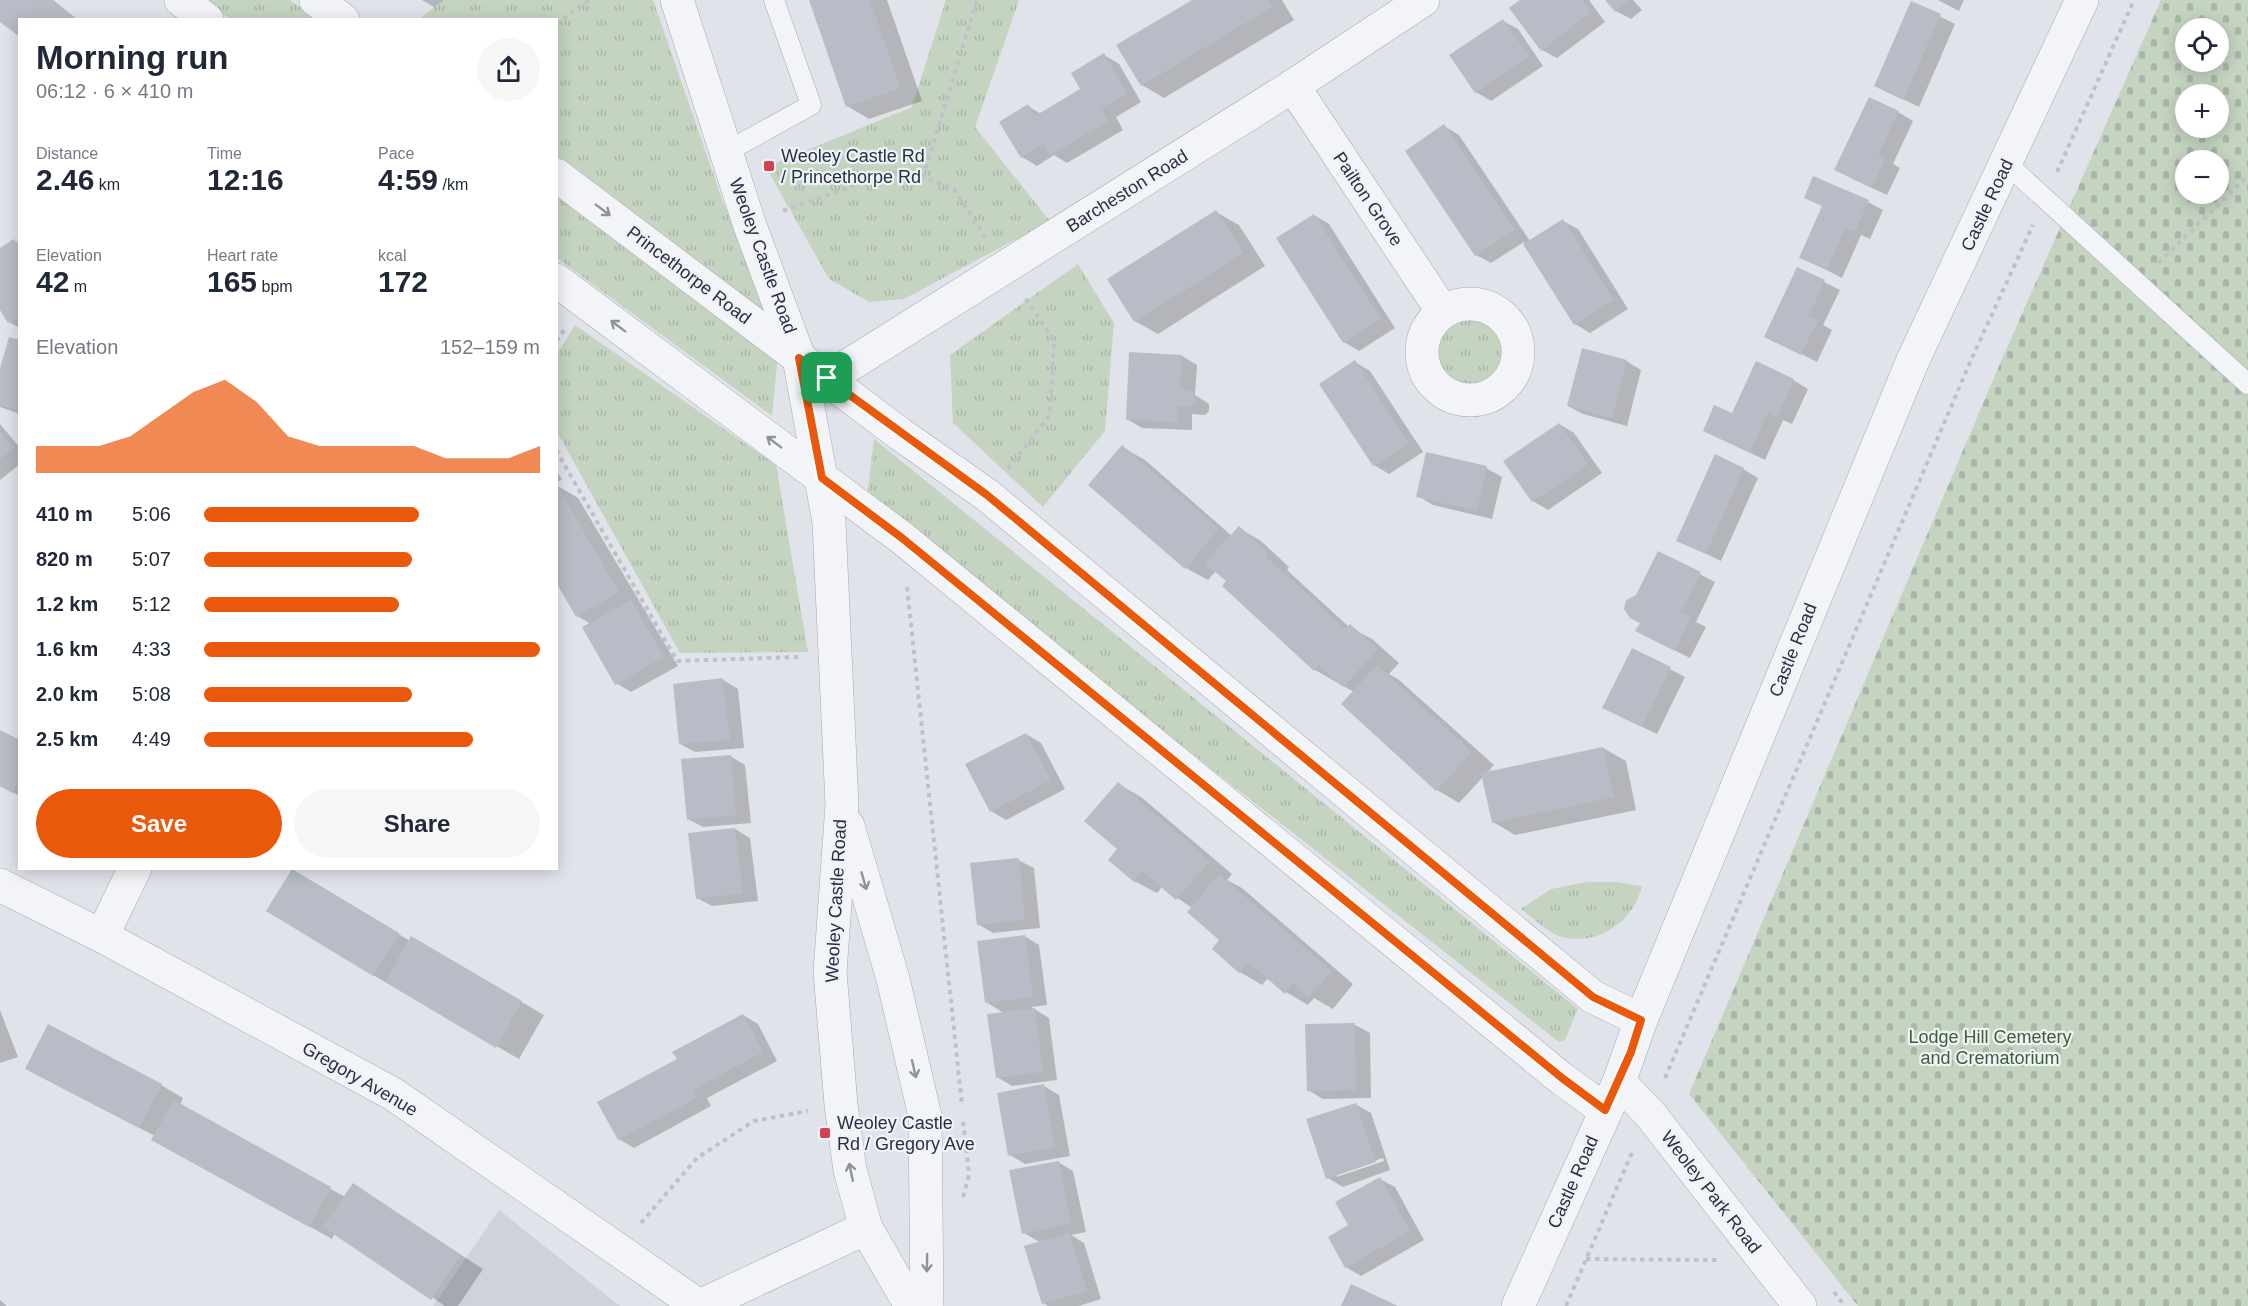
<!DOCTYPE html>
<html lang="en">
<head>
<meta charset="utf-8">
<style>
	body { margin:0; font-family:Arial,sans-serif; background:#f6f6f7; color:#1f2937; height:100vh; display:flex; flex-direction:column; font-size:22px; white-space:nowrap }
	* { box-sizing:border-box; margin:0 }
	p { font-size:20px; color:#747a83 }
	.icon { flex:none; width:33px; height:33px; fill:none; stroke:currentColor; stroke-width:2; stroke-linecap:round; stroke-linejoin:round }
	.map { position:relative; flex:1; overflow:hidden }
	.sheet { position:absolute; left:18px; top:18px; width:540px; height:852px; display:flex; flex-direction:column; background:#fff; border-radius:0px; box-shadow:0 3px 15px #0003 }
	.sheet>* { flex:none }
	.tools { position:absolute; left:2175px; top:18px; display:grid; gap:12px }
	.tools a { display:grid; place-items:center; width:54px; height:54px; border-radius:50%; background:#fff; box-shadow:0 3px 15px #0003; font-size:30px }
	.pin { position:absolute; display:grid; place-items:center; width:51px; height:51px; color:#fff; margin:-26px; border-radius:12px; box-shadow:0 3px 9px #0006 }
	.round { display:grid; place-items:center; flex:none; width:63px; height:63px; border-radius:32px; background:#f6f6f7 }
	.summary { display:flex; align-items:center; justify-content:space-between; height:102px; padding:0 18px }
	h1 { font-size:33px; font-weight:700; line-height:45px }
	.metrics { display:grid; grid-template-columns:repeat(3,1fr); gap:9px; height:102px; padding:6px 18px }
	.metrics div { display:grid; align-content:center }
	.metrics b { font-size:30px; font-weight:700 }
	.metrics small { font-size:16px; font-weight:400 }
	.metrics p { font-size:16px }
	.chart { height:168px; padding:12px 18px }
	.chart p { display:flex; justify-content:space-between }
	.chart svg { width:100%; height:108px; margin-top:6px; fill:#ea580c; opacity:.7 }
	.cta { display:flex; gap:12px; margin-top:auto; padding:12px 18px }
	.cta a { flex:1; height:69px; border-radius:36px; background:#ea580c; color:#fff; font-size:24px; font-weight:700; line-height:69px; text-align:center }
	.cta a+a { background:#f6f6f7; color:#1f2937 }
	ul { padding:0 18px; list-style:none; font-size:20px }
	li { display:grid; grid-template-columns:96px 72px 1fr; align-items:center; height:45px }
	li i { height:15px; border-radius:8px; background:#ea580c }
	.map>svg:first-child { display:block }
	.built { fill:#ced2db }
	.grass { fill:url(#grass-tufts) }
	.cemetery { fill:url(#cemetery-stones); fill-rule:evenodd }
	.shadow { fill:#0003; fill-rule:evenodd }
	.building { fill:#b7bcc6 }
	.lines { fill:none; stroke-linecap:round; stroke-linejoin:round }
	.service-casing { stroke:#a5aab3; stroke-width:21 }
	.minor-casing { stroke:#a5aab3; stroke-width:34 }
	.tertiary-casing { stroke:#a5aab3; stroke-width:34 }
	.path { stroke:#bec1c8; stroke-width:4; stroke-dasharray:4.5 4.5; stroke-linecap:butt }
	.service { stroke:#f3f4f7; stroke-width:20 }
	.minor { stroke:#f3f4f7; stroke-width:33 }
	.tertiary { stroke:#f3f4f7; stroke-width:33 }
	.oneway { stroke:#8e929c }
	.route-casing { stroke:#fff; stroke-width:12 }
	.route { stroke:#ea580c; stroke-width:8 }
	.poi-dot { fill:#d34052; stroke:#eff2f7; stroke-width:2 }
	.labels { text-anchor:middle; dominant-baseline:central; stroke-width:4.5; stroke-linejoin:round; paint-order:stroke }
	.poi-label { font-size:18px; fill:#283041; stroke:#eff2f7; text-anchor:start }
	.street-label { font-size:18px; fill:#283041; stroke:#eff2f7 }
	.park-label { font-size:18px; fill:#3b5e34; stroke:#eff2f7 }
</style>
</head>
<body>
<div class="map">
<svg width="2248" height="1306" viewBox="0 0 2248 1306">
	<defs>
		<pattern id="grass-tufts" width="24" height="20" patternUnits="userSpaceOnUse" patternTransform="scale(1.5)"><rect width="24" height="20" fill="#c5d4c1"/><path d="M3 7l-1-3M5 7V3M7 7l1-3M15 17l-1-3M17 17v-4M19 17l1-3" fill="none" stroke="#a9b6a7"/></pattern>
		<pattern id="cemetery-stones" width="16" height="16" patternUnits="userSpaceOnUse" patternTransform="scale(1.5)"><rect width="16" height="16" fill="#c5d4c1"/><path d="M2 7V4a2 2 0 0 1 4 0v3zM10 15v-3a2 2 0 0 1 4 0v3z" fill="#a9b6a7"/></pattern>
	</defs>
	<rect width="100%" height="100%" fill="#e0e3e9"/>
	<polygon class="built" points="499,1210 620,1306 433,1306"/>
	<g class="grass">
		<polygon points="203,0 290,0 317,19 230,19"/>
		<polygon points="443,0 653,0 723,202 771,319 557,156 556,20 418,20"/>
		<polygon points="946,0 1019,0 975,127 1050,221 904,299 869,302 829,279 766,167 912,107"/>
		<polygon points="557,194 778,355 772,416 557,258"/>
		<polygon points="1078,264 1114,323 1105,431 1043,507 953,423 950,355"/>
		<path d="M1463 308 1481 310 1505 326 1512 362 1496 384C1475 388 1443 394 1433 366 1430 357 1432 342 1432 332L1446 316Z"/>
		<polygon points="575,325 776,465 808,652 680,653 557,432 557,354"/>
		<polygon points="874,439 1578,1009 1565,1040 1559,1042 867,498"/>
		<path d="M1587 882H1616L1642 886C1634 922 1595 948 1559 936 1546 931 1532 917 1521 909L1551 889Z"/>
	</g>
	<path class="cemetery" d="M2161 0H2248V1306H1858L1689 1094 2002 359ZM2186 28H2218V62H2186ZM2186 94H2218V128H2186ZM2186 160H2218V194H2186Z"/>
	<g class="shadow">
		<polygon points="0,0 53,0 78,20 0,20"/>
		<polygon points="422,0 444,0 434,7"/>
		<polygon points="811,0 887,0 922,101 869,119 847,106"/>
		<polygon points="1195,0 1282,0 1294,20 1164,98 1142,85"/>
		<polygon points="1523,0 1589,0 1605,22 1557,58 1542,50"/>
		<polygon points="1607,0 1633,0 1642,10 1631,19 1616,11"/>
		<polygon points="1938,0 1964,0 1959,11"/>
		<polygon points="1912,3 1955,24 1919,107 1876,86"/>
		<polygon points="1503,21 1518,29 1543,66 1491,101 1476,92"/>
		<polygon points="1104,55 1119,64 1141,102 1116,117 1123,130 1067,163 1054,155 1037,166 1022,157 1028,106 1041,114 1082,90"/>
		<polygon points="1898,112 1913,121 1893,164 1900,168 1887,195 1851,178"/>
		<polygon points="1444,126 1459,135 1530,241 1563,221 1578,229 1628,309 1590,333 1575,324 1524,242 1491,263 1476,255"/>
		<polygon points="1806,197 1868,202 1883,210 1870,239 1861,235 1842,278 1801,257 1823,207"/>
		<polygon points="1216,212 1239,225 1265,266 1158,334 1135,321 1109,280"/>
		<polygon points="1314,215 1329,224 1395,328 1359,351 1344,342"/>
		<polygon points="14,241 20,244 20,328 9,322 0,307 0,250"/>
		<polygon points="1798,269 1840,290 1823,325 1832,330 1817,362 1766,336"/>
		<polygon points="20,342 20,414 0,407 0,373"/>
		<polygon points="1182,356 1197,365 1195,395 1209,404 1209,411 1205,415 1192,414 1192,430 1142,428 1127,419"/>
		<polygon points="1626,361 1641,370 1627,426 1583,414 1568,406"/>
		<polygon points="1355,362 1370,371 1423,452 1389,474 1374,465 1321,384"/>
		<polygon points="1793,380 1808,389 1792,424 1783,420 1765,460 1704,430"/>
		<polygon points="0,424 20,448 20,464 0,480"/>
		<polygon points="1559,424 1574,433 1602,473 1548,510 1533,501 1506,461"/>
		<polygon points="1122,447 1145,460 1232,536 1239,528 1261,541 1289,567 1287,570 1349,627 1372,639 1399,663 1389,674 1399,680 1494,765 1487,773 1603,748 1626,761 1636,810 1515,835 1493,822 1483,777 1459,803 1437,790 1343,704 1354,692 1315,670 1224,586 1228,581 1216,571 1208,580 1186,568"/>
		<polygon points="1486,468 1502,477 1492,519 1433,505 1418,496"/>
		<polygon points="1743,469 1758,478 1721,561 1678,540"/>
		<polygon points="556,471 562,479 556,483"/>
		<polygon points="556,485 578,498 678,666 631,692 616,683 591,624 577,616"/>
		<polygon points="1659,553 1715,582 1696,622 1706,627 1690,658 1652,639 1638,596"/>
		<polygon points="1633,650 1685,677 1657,734 1619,716"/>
		<polygon points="723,680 738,689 744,748 695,752 680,744"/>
		<polygon points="0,732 20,742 20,796 0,786"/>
		<polygon points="1026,734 1041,743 1065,789 1006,820 991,811 967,765"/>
		<polygon points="730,756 745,765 751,823 703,827 688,819"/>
		<polygon points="1118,784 1141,797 1232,874 1227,880 1242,888 1353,984 1333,1009 1314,998 1308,1005 1286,992 1268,978 1262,985 1240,972 1222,940 1192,908 1162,887 1157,893 1134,881 1119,849"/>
		<polygon points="735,829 750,838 758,901 712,906 697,898"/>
		<polygon points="1018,860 1034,868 1040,928 993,933 978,924"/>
		<polygon points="315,883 410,941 412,938 544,1015 519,1059 373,975"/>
		<polygon points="1024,936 1039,945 1047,1005 1031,1007 1049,1018 1057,1080 1012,1086 997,1077 1004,1013 986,1002"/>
		<polygon points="0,1010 18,1057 0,1063"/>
		<polygon points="743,1015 758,1024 777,1061 707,1098 711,1106 634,1148 619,1139 679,1060"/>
		<polygon points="1355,1025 1370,1033 1371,1098 1323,1099 1308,1090"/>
		<polygon points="49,1081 161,1085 183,1098 180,1105 345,1197 353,1185 483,1269 458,1306 445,1306 335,1233 332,1239 176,1152 155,1136"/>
		<polygon points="1044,1086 1059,1095 1070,1156 1025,1164 1010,1155"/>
		<path d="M1355 1104 1371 1113 1390 1170 1343 1187 1328 1178ZM1383 1158 1384 1161 1337 1177V1174Z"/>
		<polygon points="1058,1162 1073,1171 1086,1232 1071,1235 1084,1243 1101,1299 1079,1306 1048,1306 1044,1303 1041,1243 1024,1233"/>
		<polygon points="1380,1179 1395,1187 1424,1240 1361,1276 1346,1267 1350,1226"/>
		<polygon points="0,1300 7,1306 0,1306"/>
	</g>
	<g class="building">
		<polygon points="0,0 51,0 77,20 20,20 20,37 0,22"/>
		<polygon points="809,0 870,0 900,88 846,107"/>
		<polygon points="1192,0 1268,0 1272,7 1141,86 1116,45"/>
		<polygon points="1520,0 1582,0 1591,12 1541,51 1509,8"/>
		<polygon points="1605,0 1629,0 1615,12"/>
		<polygon points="1911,1 1941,14 1903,100 1874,86"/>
		<polygon points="1503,19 1529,57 1475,93 1449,55"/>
		<polygon points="1104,53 1127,93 1102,108 1109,121 1050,155 1043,144 1021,158 999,122 1028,104 1035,116 1080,89 1071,73"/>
		<polygon points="1869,97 1899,111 1878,155 1885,158 1872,188 1834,170"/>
		<polygon points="1444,124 1515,230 1475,256 1405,151"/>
		<polygon points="1813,176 1869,200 1855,232 1845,228 1827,270 1799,258 1822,206 1804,198"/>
		<polygon points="1216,210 1244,253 1134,322 1107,279"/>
		<polygon points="1314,214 1381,319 1343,343 1276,238"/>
		<polygon points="1563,219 1614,300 1574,325 1523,244"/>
		<polygon points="14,239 20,248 20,316 8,323 0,310 0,248"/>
		<polygon points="1797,267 1825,280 1809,316 1818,320 1801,355 1764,337"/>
		<polygon points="9,337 20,340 20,411 0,405 0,368"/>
		<polygon points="1582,348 1627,360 1612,418 1567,406"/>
		<polygon points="1129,352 1182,355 1180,389 1190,390 1194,394 1195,402 1189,407 1178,406 1177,422 1126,420"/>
		<polygon points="1355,360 1409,443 1373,466 1319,384"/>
		<polygon points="1756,361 1794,379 1777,417 1768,412 1750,453 1703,431 1714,405 1732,413"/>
		<polygon points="1559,423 1588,464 1532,502 1503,461"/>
		<polygon points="0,432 13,448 0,459"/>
		<polygon points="1122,445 1219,529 1185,569 1088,485"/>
		<polygon points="1426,452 1487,466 1477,511 1416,497"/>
		<polygon points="1715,454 1744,468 1706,554 1676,541"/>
		<polygon points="556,484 619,592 576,617 556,582"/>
		<polygon points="1239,526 1268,553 1265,556 1345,629 1350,624 1378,649 1343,687 1319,665 1314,671 1222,586 1226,581 1205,563"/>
		<polygon points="1658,551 1701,572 1681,612 1691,617 1675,651 1635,631 1640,623 1630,618 1624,609 1626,600 1636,595"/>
		<polygon points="631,600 664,657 615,685 582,627"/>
		<polygon points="1632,648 1671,667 1642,727 1602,708"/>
		<polygon points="1377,665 1472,752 1436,791 1341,704"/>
		<polygon points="723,678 730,740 679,744 673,684"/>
		<polygon points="0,730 20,740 20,779 12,793 0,786"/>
		<polygon points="1026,733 1051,780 990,812 965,764"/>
		<polygon points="1603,747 1614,797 1492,823 1481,773"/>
		<polygon points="731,755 736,815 687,820 681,759"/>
		<polygon points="1118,782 1210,861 1176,900 1142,871 1134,882 1108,860 1117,849 1084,821"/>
		<polygon points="735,828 743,893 696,899 688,833"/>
		<polygon points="1019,858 1025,920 977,925 970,863"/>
		<polygon points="292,869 399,933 373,976 266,911"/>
		<polygon points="1219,874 1332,971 1309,997 1293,983 1285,994 1248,962 1239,973 1212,949 1219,940 1187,912"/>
		<polygon points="1025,935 1033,997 985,1003 977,941"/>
		<polygon points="411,936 522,1001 496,1048 385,982"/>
		<polygon points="1035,1008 1043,1072 996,1078 987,1014"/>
		<polygon points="743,1014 763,1052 693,1090 697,1098 618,1140 597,1102 677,1059 672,1052"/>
		<polygon points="1355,1023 1356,1090 1307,1091 1305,1024"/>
		<polygon points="48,1024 162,1084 139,1128 25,1069"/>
		<polygon points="1044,1084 1055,1147 1008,1156 997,1093"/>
		<polygon points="174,1100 331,1187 309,1227 151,1140"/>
		<polygon points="1356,1103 1376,1162 1326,1179 1306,1119"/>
		<polygon points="1059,1161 1071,1224 1022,1234 1009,1170"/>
		<polygon points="1380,1177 1410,1231 1345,1268 1328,1237 1348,1225 1335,1202"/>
		<polygon points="353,1183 461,1255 431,1300 323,1227"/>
		<polygon points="1069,1233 1087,1291 1042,1304 1024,1246"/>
		<polygon points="1351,1284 1398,1306 1341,1306"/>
	</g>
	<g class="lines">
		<defs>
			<g id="service">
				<polyline points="726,152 811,105 774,0"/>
				<polyline points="2007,164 2248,384"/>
			</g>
			<g id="minor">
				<polyline points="181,0 207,20"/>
				<polyline points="316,0 343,20"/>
				<polyline points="1293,86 1443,312"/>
				<polyline points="556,175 900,434 987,495 1593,997 1641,1020"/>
				<polyline points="556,280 902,538 1562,1079 1605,1110"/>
				<circle cx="1470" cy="352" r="48"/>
				<polyline points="827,379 1293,86 1423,0"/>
				<polyline points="0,885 102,936 393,1094 699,1306"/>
				<polyline points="102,936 135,868"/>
				<polyline points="1619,1082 1650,1114 1800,1306"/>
				<polyline points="700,1306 866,1228"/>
			</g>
			<g id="tertiary">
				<polyline points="677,0 749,223 799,358 829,522 842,805 830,972 841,1105 850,1170 866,1228 911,1306"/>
				<polyline points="848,826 893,979 925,1116 927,1306"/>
				<polyline points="1518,1306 1619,1082 1641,1020 1913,360 2082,0"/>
			</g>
		</defs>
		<use href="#service" class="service-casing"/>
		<use href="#minor" class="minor-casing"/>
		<use href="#tertiary" class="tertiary-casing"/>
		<g class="path">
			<polyline points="556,24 589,0"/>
			<polyline points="2057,172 2134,0"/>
			<polyline points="923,177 977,0"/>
			<polyline points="783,211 892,172 923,177 954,189 985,237"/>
			<polyline points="2158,263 2248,176"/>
			<polyline points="556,341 565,329"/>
			<polyline points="556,450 677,661 799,657"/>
			<polyline points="1008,469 1050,415 1054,341 1024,296"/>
			<polyline points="907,587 962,1105"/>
			<polyline points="1665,1078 1971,360 2033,225"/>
			<polyline points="963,1197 969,1175 963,1121"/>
			<polyline points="641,1223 697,1158 754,1121 808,1111"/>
			<polyline points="1586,1259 1718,1260"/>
			<polyline points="1834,1292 1845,1306"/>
			<polyline points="1566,1306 1633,1150"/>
		</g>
		<use href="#service" class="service"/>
		<use href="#minor" class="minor"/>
		<use href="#tertiary" class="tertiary"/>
	</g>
	<defs><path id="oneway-shaft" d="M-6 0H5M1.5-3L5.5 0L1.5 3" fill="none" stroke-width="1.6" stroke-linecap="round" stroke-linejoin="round" transform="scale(1.5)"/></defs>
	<g class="oneway">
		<use href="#oneway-shaft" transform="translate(603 210) rotate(37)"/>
		<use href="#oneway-shaft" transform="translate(618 326) rotate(-143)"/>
		<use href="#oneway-shaft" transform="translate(774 442) rotate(-143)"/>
		<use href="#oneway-shaft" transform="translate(864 881) rotate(74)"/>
		<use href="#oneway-shaft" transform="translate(914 1069) rotate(77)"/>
		<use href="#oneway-shaft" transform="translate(851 1172) rotate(-102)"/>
		<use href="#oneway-shaft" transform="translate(927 1263) rotate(91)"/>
	</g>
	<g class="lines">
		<defs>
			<polygon id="route" points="799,358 987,495 1593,997 1641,1020 1631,1052 1605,1110 1562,1078 902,538 822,478"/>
		</defs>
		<use href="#route" class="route-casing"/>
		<use href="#route" class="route"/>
	</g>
	<g class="poi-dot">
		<rect x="763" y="160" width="12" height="12" rx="3"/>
		<rect x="819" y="1127" width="12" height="12" rx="3"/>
	</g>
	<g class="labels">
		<g class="poi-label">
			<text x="781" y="156">Weoley Castle Rd<tspan x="781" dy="21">/ Princethorpe Rd</tspan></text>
			<text x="837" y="1123">Weoley Castle<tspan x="837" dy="21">Rd / Gregory Ave</tspan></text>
		</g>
		<g class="street-label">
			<text transform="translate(1127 191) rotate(-32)">Barcheston Road</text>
			<text transform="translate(1368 199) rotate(56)">Pailton Grove</text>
			<text transform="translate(1987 205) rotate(-65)">Castle Road</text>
			<text transform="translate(763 256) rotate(70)">Weoley Castle Road</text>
			<text transform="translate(689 275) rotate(37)">Princethorpe Road</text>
			<text transform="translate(1793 650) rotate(-68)">Castle Road</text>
			<text transform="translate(836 901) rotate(-87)">Weoley Castle Road</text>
			<text transform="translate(360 1079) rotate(30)">Gregory Avenue</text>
			<text transform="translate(1573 1182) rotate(-66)">Castle Road</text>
			<text transform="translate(1711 1192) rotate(52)">Weoley Park Road</text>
		</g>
		<g class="park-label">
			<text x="1990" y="1037">Lodge Hill Cemetery<tspan x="1990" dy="21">and Crematorium</tspan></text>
		</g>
	</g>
</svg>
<div class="tools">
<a><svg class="icon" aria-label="locate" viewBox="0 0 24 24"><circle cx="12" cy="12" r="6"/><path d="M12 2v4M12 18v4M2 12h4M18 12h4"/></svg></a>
<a>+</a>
<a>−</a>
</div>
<div class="pin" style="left:827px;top:378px;background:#1e9e55"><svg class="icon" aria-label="arrive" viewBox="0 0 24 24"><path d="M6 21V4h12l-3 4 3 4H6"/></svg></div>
<section class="sheet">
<div class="summary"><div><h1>Morning run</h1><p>06:12 · 6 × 410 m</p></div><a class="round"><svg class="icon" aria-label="share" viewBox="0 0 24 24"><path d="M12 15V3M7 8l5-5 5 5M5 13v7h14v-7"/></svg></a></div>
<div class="metrics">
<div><p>Distance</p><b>2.46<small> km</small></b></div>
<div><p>Time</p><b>12:16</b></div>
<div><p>Pace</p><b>4:59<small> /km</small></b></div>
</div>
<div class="metrics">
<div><p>Elevation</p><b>42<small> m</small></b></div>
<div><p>Heart rate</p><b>165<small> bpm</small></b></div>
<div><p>kcal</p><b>172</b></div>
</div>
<div class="chart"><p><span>Elevation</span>152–159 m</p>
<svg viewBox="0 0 160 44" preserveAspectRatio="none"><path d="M0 44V33L10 33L20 33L30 29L40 20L50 11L60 6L70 15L80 29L90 33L100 33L110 33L120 33L130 38L140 38L150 38L160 33V44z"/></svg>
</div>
<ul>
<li><b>410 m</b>5:06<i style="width:64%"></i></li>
<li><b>820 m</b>5:07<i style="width:62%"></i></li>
<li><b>1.2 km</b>5:12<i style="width:58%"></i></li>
<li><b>1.6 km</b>4:33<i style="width:100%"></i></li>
<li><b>2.0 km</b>5:08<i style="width:62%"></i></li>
<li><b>2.5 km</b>4:49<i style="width:80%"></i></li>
</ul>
<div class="cta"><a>Save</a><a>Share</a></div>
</section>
</div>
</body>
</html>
